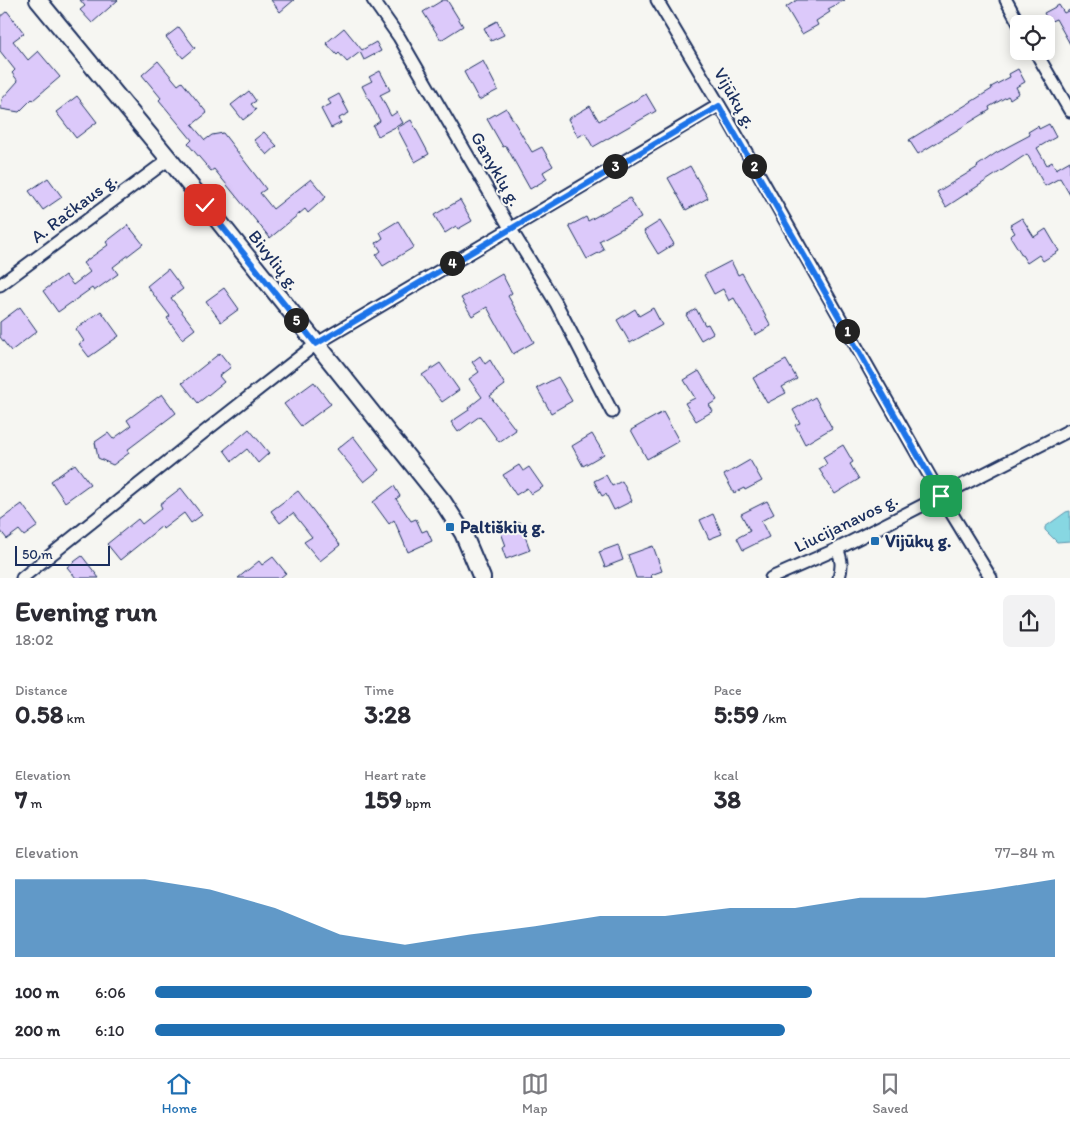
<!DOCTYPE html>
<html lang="en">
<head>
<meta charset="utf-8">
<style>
	body { margin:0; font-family:Itim,sans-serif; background:#f2f2f3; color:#2b2b33; height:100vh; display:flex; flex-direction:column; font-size:19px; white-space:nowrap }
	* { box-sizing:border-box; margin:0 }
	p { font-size:16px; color:#7c7c81 }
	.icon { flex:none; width:28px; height:28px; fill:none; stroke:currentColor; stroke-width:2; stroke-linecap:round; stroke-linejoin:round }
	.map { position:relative; height:578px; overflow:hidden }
	.sheet { display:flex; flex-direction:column; background:#fff; flex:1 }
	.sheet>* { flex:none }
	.controls { position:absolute; left:1010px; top:15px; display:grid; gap:10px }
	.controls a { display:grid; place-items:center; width:45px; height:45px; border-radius:8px; background:#fff; box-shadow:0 2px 12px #0003; font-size:25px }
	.scale { position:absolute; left:15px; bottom:12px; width:95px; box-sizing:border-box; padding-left:5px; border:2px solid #1b2f5e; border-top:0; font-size:14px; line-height:18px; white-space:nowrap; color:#1b2f5e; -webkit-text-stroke:4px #f6f6f2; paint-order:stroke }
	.pin { position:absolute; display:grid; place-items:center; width:42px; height:42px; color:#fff; margin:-21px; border-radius:10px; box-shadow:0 2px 8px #0006 }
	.km { position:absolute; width:25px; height:25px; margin:-12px; border-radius:50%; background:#222; color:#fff; font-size:14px; line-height:25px; text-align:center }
	.round { display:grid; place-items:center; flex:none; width:52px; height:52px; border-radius:8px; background:#f2f2f3 }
	.summary { display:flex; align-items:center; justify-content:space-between; height:85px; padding:0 15px }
	h1 { font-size:28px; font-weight:700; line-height:38px }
	.figures { display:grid; grid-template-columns:repeat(3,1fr); gap:8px; height:85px; padding:5px 15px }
	.figures div { display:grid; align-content:center }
	.figures b { font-size:25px; font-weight:700 }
	.figures small { font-size:14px; font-weight:400 }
	.figures p { font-size:14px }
	.chart { height:140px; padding:10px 15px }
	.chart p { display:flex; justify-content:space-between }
	.chart svg { width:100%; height:90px; margin-top:5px; fill:#1f6fb2; opacity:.7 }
	ul { padding:0 15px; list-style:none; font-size:16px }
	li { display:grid; grid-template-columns:80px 60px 1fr; align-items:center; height:38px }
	li i { height:12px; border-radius:6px; background:#1f6fb2 }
	.menu { display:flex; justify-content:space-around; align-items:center; height:70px; border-top:1px solid #e1e1e2; background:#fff; font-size:14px; color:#7c7c81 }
	.menu a { display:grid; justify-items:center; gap:2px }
	.menu .on { color:#1f6fb2 }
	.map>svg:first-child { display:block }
	.water { fill:#87d7e2; stroke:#5c94ad }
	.building { fill:#dcc9fa; stroke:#1b2f5e }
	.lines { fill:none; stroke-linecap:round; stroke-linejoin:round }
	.street-casing { stroke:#1b2f5e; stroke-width:15 }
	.secondary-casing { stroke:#1b2f5e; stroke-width:20 }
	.street { stroke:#f6f6f2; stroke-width:11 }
	.secondary { stroke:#f6f6f2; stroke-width:16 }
	.route-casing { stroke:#fff; stroke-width:10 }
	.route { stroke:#1a73e8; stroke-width:6 }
	.poi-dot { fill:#1f6fb2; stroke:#f6f6f2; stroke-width:2 }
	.labels { text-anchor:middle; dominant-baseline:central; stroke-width:4; stroke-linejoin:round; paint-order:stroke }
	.street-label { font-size:18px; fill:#1b2f5e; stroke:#f6f6f2 }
	.poi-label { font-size:18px; font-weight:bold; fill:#1b2f5e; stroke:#f6f6f2; text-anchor:start }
</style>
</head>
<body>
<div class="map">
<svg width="1070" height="578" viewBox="0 0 1070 578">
	<rect width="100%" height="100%" fill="#f6f6f2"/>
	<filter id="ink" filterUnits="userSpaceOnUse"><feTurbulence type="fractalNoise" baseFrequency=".02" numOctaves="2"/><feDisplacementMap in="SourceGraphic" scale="10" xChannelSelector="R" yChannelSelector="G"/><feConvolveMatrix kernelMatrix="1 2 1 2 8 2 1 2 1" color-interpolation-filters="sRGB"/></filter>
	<g filter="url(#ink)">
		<polygon class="water" points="1070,511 1070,541 1057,542 1045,530 1045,527 1066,512"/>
		<g class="building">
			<polygon points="80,0 118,0 92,23 80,10 85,6"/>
			<polygon points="271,0 294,0 280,12"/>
			<polygon points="443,0 447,0 463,26 441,40 423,12"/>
			<polygon points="797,0 845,0 828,9 830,12 816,21 818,25 802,34 786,7"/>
			<polygon points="1059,5 1064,13 1070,10 1070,44 1056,19 1049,22 1044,13"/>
			<polygon points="7,11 24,33 13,41 28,60 38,51 60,77 33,100 32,99 19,112 1,109 2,99 18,81 12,73 15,70 0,51 0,17"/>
			<polygon points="497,21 504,35 491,41 484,28"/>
			<polygon points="179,27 195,48 183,58 166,37"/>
			<polygon points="344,28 362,50 376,42 381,51 364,60 360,52 347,62 339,53 337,55 326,43"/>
			<polygon points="158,61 178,85 182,82 207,113 192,125 205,140 212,135 223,133 266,189 260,193 273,209 311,179 326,197 308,213 305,209 270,238 214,169 211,171 188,144 192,140 159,100 161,98 142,75"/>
			<polygon points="483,61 498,90 479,100 464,72"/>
			<polygon points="1018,69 1025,82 1016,87 1019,93 1010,99 1008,96 989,107 990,110 918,154 909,140 992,89 991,87 1010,77 1009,74"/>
			<polygon points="380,71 390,90 380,95 391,116 397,112 403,123 378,136 373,126 380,121 362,86 372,81 369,77"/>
			<polygon points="249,91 256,101 251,104 256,110 243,120 231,105"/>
			<polygon points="339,94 349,113 339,118 341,123 331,128 321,109 331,104 328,100"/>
			<polygon points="646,94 656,111 593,147 585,133 578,137 568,119 590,106 599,121"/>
			<polygon points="77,96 97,122 76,138 56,112"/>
			<polygon points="506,108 532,152 542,147 553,166 543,172 547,179 530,189 506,146 503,147 487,119"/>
			<polygon points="411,120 429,154 415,162 397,128"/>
			<polygon points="1049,124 1056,137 1037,148 1047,165 1052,162 1056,169 1070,161 1070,195 1060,178 1045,186 1027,154 946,207 937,192 978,167 977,166 996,153 1030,135 1028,132 1038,126 1039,129"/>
			<polygon points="264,132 277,146 267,155 254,140"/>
			<polygon points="690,166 708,198 686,210 668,178"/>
			<polygon points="48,178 62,197 43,210 29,191"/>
			<polygon points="630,198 641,218 599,241 604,250 587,259 569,226 586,217 588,221"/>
			<polygon points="460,200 472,221 458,229 456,226 445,233 434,215"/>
			<polygon points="1022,218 1034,237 1046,229 1059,251 1043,261 1039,255 1027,263 1010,236 1015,233 1010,225"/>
			<polygon points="398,221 414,247 383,266 376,255 381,251 376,243 383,238 380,232"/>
			<polygon points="660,221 674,244 658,254 644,231"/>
			<polygon points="128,225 143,244 113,267 118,274 94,291 92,288 58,312 43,291 65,275 73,285 90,272 83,263 108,245 106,242"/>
			<polygon points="731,261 738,275 742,273 771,326 755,335 734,298 729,301 723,289 714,294 704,275"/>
			<polygon points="168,269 183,289 171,298 195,329 182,339 167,318 170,316 147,286"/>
			<polygon points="502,274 512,293 508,296 534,342 513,354 487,307 472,316 461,298"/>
			<polygon points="224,288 239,309 221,322 206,301"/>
			<polygon points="20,307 37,331 11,351 0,337 0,322"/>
			<polygon points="653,308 662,325 630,343 617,320 635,309 639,316"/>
			<polygon points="696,309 705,325 708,324 713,333 701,340 686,315"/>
			<polygon points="101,311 119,336 89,357 79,344 84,341 76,329"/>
			<polygon points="220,353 231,367 219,376 224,382 198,403 182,383"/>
			<polygon points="480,356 485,364 490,360 505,385 490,396 516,430 499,442 480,416 458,432 451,422 469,410 468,408 482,397 469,379 479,372 472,362"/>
			<polygon points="786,360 797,379 782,387 786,393 767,403 753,378"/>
			<polygon points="440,363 459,390 442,402 422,375"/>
			<polygon points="699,371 717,400 709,405 713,411 696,421 685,403 695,398 684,380"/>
			<polygon points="558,377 572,401 551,413 537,388"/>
			<polygon points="314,382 331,404 301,426 284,404"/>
			<polygon points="162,394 176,413 127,450 129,453 113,465 98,458 95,442 108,433 113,439 131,426 127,420"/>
			<polygon points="815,397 832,428 805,444 795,425 800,423 793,410"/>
			<polygon points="663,412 679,441 647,459 631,430"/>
			<polygon points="249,429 269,453 258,463 247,449 232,461 224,450"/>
			<polygon points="592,434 604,454 583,466 572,446"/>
			<polygon points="353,436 379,470 364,482 337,449"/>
			<polygon points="843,445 853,462 850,464 859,479 835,494 819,469 827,464 823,457"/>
			<polygon points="750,460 762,481 745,490 744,488 734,493 724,475"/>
			<polygon points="75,464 90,484 65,502 51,481"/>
			<polygon points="519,465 523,471 529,467 543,487 531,494 527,488 516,495 503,475"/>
			<polygon points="606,475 612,486 622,481 632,501 614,510 606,494 602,496 594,481"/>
			<polygon points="394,486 400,496 396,499 411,521 416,519 422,532 427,530 432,541 408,552 394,520 389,524 373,502"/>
			<polygon points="181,488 202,515 191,523 184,513 163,529 162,526 120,560 107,544 138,519 142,524 162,508 160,504"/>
			<polygon points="298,491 340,545 320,561 304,542 312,537 293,513 280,523 271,511"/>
			<polygon points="767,501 774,514 761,521 769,537 743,550 737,538 750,531 741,514"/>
			<polygon points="22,504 38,526 24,536 19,530 7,539 0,530 0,520"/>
			<polygon points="713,514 722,534 709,539 700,520"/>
			<polygon points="520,522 530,550 506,559 502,548 506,546 500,530"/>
			<polygon points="618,545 623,560 605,567 599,552"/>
			<polygon points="653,546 662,571 651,575 652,578 636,578 628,555"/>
			<polygon points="82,556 99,578 76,578 67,567"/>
			<polygon points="273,557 286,573 280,578 238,578 259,561 262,565"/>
		</g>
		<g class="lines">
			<defs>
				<g id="street">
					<polyline points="373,0 399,37 510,228 556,303 612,412"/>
					<polyline points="657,0 727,118 941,496 991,578"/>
					<polyline points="1006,0 1019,24"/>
					<polyline points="1035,51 1070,111"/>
					<polyline points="0,285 169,159"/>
					<path d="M837 549C842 559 842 567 839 578"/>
					<polyline points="22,578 208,429 316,344 719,105"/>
					<polyline points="771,578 837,549 1070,430"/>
				</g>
				<polyline id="secondary" points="38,0 169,159 443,502 463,533 482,578"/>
			</defs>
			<use href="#street" class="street-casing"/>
			<use href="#secondary" class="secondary-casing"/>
			<use href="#street" class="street"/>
			<use href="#secondary" class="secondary"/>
		</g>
	</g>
	<g class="lines" filter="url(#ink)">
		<defs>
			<polyline id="route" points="205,205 316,344 719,106 941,496"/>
		</defs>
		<use href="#route" class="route-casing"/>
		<use href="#route" class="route"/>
	</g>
	<g class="poi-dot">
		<rect x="445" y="522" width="10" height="10" rx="2.5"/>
		<rect x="870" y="536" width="10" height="10" rx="2.5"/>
	</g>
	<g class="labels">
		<g class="street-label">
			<text transform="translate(735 98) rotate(60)">Vijūkų g.</text>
			<text transform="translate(496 169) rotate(60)">Ganyklų g.</text>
			<text transform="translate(74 208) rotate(-37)">A. Račkaus g.</text>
			<text transform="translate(274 260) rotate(52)">Bivylių g.</text>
			<text transform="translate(846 523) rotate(-26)">Liucijanavos g.</text>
		</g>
		<g class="poi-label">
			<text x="460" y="527">Paltiškių g.</text>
			<text x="885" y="541">Vijūkų g.</text>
		</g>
	</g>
</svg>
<div class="controls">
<a><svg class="icon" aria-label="locate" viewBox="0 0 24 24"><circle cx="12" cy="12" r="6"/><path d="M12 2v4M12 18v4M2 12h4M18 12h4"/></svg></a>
</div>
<div class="scale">50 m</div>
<div class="pin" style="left:941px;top:496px;background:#1e9e55"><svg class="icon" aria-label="arrive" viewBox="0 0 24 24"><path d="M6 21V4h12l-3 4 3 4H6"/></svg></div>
<div class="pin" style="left:205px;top:205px;background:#d93025"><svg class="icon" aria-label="check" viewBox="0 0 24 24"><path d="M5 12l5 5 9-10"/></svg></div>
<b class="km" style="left:847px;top:331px">1</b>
<b class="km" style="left:754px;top:166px">2</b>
<b class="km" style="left:615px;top:166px">3</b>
<b class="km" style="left:452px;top:263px">4</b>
<b class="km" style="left:296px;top:320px">5</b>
</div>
<section class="sheet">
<div class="summary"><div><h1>Evening run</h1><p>18:02</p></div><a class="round"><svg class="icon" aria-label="share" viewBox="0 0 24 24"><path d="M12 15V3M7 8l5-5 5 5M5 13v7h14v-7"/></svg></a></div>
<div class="figures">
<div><p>Distance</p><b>0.58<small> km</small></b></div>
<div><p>Time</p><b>3:28</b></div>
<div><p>Pace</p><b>5:59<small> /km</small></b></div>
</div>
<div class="figures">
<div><p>Elevation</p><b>7<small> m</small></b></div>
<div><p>Heart rate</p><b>159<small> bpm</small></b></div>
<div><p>kcal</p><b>38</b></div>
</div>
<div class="chart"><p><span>Elevation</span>77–84 m</p>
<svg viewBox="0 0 160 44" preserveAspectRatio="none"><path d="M0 44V6L10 6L20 6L30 11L40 20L50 33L60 38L70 33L80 29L90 24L100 24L110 20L120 20L130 15L140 15L150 11L160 6V44z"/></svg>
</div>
<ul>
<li><b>100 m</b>6:06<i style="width:73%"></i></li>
<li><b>200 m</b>6:10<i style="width:70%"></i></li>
</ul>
</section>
<nav class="menu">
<a class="on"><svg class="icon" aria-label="home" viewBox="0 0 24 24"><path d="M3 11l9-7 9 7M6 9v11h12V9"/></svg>Home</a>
<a><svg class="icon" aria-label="map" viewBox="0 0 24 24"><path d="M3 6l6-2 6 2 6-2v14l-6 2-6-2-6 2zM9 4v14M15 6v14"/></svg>Map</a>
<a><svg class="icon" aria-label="saved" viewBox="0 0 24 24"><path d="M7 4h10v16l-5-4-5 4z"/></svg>Saved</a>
</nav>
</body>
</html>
